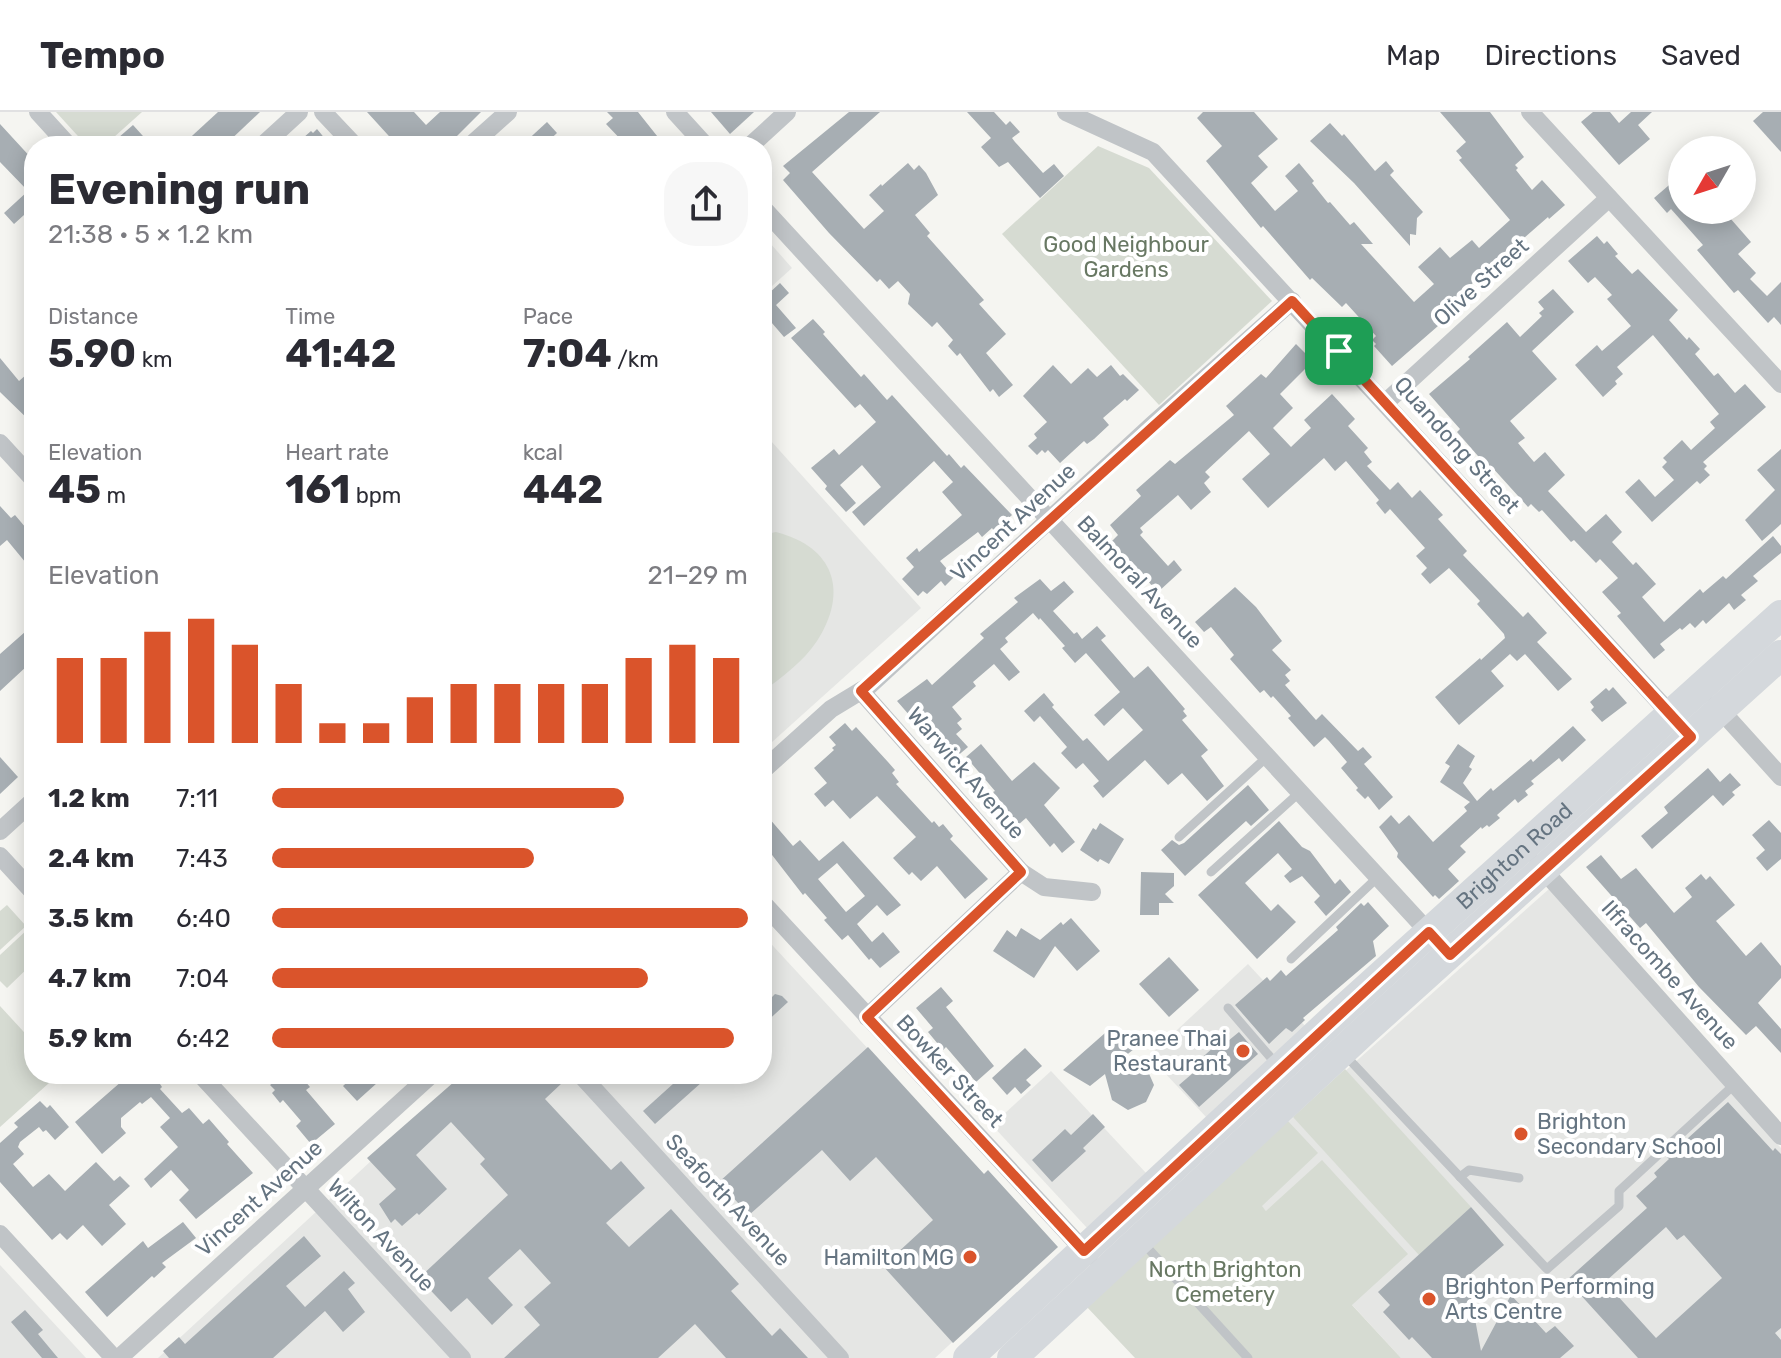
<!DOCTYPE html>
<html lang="en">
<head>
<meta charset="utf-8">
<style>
	body { margin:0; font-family:Rubik,sans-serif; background:#f7f7f7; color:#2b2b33; height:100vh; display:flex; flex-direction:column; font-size:30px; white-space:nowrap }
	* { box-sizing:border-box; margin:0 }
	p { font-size:26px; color:#7c7c81 }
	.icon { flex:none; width:44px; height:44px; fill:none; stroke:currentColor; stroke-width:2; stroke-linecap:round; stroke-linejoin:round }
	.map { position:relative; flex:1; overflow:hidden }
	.panel { position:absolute; left:24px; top:24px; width:748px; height:948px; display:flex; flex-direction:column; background:#fff; border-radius:32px; box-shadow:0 4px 20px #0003 }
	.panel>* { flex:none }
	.needle { width:52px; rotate:231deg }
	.controls { position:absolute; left:1668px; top:24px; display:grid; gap:16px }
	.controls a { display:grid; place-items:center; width:88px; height:88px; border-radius:50%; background:#fff; box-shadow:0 4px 20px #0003; font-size:40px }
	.pin { position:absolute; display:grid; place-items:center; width:68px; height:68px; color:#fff; margin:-34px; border-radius:16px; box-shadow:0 4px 12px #0006 }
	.round { display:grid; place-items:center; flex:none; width:84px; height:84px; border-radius:32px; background:#f7f7f7 }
	.headline { display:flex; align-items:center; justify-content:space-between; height:136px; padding:0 24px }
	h1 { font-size:44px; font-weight:700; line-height:60px }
	.metrics { display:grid; grid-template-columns:repeat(3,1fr); gap:12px; height:136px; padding:8px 24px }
	.metrics div { display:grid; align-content:center }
	.metrics b { font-size:40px; font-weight:700 }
	.metrics small { font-size:22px; font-weight:400 }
	.metrics p { font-size:22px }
	.chart { height:224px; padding:16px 24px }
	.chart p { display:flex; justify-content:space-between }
	.chart svg { width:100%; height:144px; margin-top:8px; stroke:#da542b; stroke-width:6 }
	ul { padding:0 24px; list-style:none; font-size:26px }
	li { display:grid; grid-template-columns:128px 96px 1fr; align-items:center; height:60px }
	li i { height:20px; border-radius:10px; background:#da542b }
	header { display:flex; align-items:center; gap:48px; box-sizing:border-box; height:112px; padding:0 40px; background:#fff; border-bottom:2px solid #e1e1e2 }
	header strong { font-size:38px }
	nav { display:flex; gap:44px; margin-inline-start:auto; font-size:28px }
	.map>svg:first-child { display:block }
	.built { fill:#e5e6e4 }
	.green { fill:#d6dbd2 }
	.building { fill:#a7aeb3; fill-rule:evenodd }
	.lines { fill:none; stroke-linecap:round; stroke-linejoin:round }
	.service { stroke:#c0c4c7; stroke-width:9 }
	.minor { stroke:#c0c4c7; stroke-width:18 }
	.primary { stroke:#d4d8dc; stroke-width:30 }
	.route-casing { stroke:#fff; stroke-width:16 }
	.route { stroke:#da542b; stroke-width:10 }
	.poi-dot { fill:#da542b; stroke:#fff; stroke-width:3 }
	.labels { text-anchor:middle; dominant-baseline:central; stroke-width:8; stroke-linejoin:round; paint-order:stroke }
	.park-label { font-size:22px; fill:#687863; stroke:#fff }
	.street-label { font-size:22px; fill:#657481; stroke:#fff }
	.poi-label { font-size:22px; fill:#657481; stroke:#fff; text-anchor:end }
</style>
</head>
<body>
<header>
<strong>Tempo</strong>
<nav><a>Map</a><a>Directions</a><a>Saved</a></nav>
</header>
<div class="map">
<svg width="1781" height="1246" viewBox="0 0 1781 1246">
	<rect width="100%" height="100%" fill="#f5f5f1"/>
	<g class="built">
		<polygon points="762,122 792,156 762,183"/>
		<polygon points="762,319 921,496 762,639"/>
		<polygon points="1549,777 1781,1036 1781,1246 1401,1246 1231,1061"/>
		<polygon points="762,822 1053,1137 935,1246 158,1246 465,962 762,962"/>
		<polygon points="1248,852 1306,915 1207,1006 1149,944"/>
		<polygon points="1051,959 1147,1062 1088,1117 992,1013"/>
		<polygon points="0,1153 86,1246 0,1246"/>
	</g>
	<g class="green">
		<polygon points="56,0 142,0 104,34 87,34"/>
		<polygon points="1098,34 1149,56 1272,189 1159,293 1002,122"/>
		<path d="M776 420C834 435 849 479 817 529 804 549 781 566 762 580V423Z"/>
		<polygon points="7,793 26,814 0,838 0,799"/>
		<polygon points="29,816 34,822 34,850 7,876 0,869 0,843"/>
		<polygon points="0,894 34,931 34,962 59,962 0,1015"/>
		<polygon points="1345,957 1471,1095 1419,1143 1293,1005"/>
		<polygon points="1287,1008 1318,1041 1262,1094 1266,1099 1322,1048 1408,1142 1352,1193 1401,1246 1135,1246 1086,1194"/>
	</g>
	<g class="building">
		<polygon points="218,0 260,0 224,34 181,34"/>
		<polygon points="367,0 414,0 426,13 440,0 481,0 447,34 398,34"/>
		<polygon points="607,0 638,0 665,34 627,34 606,12 613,6"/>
		<polygon points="711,0 754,0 730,22"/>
		<polygon points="849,0 880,0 812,60 864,117 884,99 869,83 881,72 882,74 908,51 914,58 919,53 926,61 938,83 915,103 930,121 927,124 984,188 979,192 1006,222 986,241 1013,273 999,285 993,277 990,280 960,241 957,244 948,234 953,228 937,210 932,215 908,192 910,182 898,169 889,177 880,167 877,170 829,121 783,68 790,61 783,54"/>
		<polygon points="967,0 994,0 1006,13 1010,9 1020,20 1012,26 1015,30 1043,61 1054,52 1064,64 1040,86 1008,50 999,55 981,35 991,26"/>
		<polygon points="1203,0 1254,0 1278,27 1258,44 1268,55 1251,71 1275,99 1298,79 1285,64 1299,51 1314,69 1312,71 1328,91 1330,90 1350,113 1354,110 1373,132 1361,132 1414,190 1434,172 1418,155 1440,135 1450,146 1472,128 1479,136 1510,108 1459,48 1462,46 1456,39 1466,30 1440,0 1490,0 1524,45 1515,53 1518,56 1516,58 1532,78 1542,68 1565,93 1549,107 1548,105 1465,178 1468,181 1441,206 1442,208 1438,214 1392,254 1374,234 1376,232 1372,228 1376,224 1346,191 1342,195 1312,166 1310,168 1263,114 1261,116 1206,49 1222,34 1197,6"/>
		<polygon points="1593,0 1610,0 1619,11 1631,0 1652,0 1638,13 1650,27 1619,53 1581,10"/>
		<polygon points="1763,0 1781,0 1781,40 1753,9"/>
		<polygon points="547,10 557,21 543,34 521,34"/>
		<polygon points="1330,11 1342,24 1344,22 1375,59 1386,49 1394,59 1390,63 1423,100 1417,106 1416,123 1410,122 1410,134 1354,71 1310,29"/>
		<polygon points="0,12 34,49 34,94 14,112 4,101 28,79 0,50"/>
		<polygon points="133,13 152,34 125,34 118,26"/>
		<polygon points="317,17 331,34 294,34 311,19 313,21"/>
		<polygon points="1682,62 1682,98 1723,98 1751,130 1738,142 1756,161 1750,167 1767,184 1781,170 1781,213 1774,205 1768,211 1738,178 1734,181 1697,138 1703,133 1671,97 1667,101 1654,86"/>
		<polygon points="1597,124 1604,132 1607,129 1618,142 1615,144 1632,162 1638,157 1678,198 1669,208 1687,228 1689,225 1700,237 1695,242 1714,264 1718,261 1735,281 1745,272 1766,295 1703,350 1707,354 1704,357 1710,363 1700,372 1697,369 1652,410 1625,380 1639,367 1655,385 1674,368 1662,355 1667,350 1663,346 1682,328 1691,338 1715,316 1710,310 1719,302 1653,223 1617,255 1623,262 1615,269 1617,272 1603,285 1575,253 1597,233 1602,239 1631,214 1607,187 1612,183 1595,165 1588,171 1568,149"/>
		<polygon points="780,171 789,181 776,193 796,216 784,225 765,203 762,205 762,176 767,183"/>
		<polygon points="1553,177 1574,200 1532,239 1557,267 1510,309 1525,326 1518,331 1534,350 1545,340 1565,363 1548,379 1586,420 1606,402 1622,420 1612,430 1633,453 1636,450 1656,472 1642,485 1664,510 1700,477 1703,481 1723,464 1726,467 1773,424 1781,434 1781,441 1753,464 1758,469 1741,483 1746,488 1734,498 1729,491 1706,512 1703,508 1695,516 1690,511 1682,518 1680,516 1660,532 1665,538 1654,547 1617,504 1621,501 1602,480 1618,466 1600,447 1596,451 1574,428 1571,430 1542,398 1539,400 1531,392 1528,395 1491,354 1489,356 1478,344 1457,320 1460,317 1429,282 1470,247 1468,245 1507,210 1520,225 1542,204 1539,201 1544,197 1538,190"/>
		<polygon points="813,207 825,220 823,222 861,265 864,262 887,288 892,283 947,344 949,342 961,356 964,353 1012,403 994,419 992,416 982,425 978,420 940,449 954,465 945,474 941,469 927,482 923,479 918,484 902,467 914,455 906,446 917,436 919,440 962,403 942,380 953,370 934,349 864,414 852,400 881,375 862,353 840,373 856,391 846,400 825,377 827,374 811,356 834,337 839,343 876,310 860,292 855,296 791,226"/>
		<polygon points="1296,232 1313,249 1280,282 1293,296 1273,316 1291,335 1311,316 1304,308 1332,282 1355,307 1348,314 1368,336 1364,340 1372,350 1367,354 1390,378 1398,370 1412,386 1420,378 1443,403 1438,407 1467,439 1463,443 1523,505 1528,500 1547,521 1537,530 1572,567 1558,579 1525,542 1517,549 1510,542 1491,559 1504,574 1459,613 1435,585 1480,546 1481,548 1505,526 1504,522 1477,492 1480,489 1449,456 1430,472 1421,462 1427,456 1416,444 1425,436 1390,397 1385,402 1376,391 1379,388 1346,349 1335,359 1324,346 1268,396 1242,367 1270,342 1249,319 1205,360 1210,365 1204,371 1211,380 1191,398 1178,383 1140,416 1143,420 1140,423 1168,454 1174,448 1182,458 1158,480 1111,430 1118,423 1110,413 1141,384 1136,378 1170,348 1175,352 1234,303 1226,294 1261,262 1266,266"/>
		<polygon points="0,246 19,269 34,256 34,313 0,280"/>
		<polygon points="1053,253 1071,272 1088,256 1097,265 1111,253 1120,264 1123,262 1139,278 1127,289 1125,287 1103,306 1109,313 1094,327 1087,332 1084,329 1060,351 1048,338 1045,341 1042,338 1037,343 1028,334 1037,326 1034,322 1047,310 1023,284"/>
		<polygon points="1781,337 1781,412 1762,429 1745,408 1775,378 1757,358"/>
		<polygon points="0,394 11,406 15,403 26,416 34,410 34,445 26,451 7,428 0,434"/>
		<polygon points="1040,467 1051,479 1064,469 1074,480 1053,499 1074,522 1077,520 1082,527 1097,514 1106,524 1101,528 1134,566 1148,554 1185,597 1183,599 1187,604 1182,608 1208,638 1201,644 1224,674 1207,689 1182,661 1168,673 1145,648 1103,686 1093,674 1099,669 1083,651 1076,657 1061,641 1067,635 1040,604 1034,610 1024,599 1044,581 1054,593 1052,595 1083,629 1087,626 1108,649 1143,618 1123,596 1104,614 1094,603 1120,580 1086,541 1075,551 1062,536 1065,534 1040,506 1039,508 1033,501 1005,526 1008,530 1000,537 1020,560 1009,569 994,552 973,570 976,574 952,595 962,607 957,611 962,617 956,622 968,635 955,646 921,609 917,612 897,589 927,567 932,573 984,526 980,522 1018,490 1014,486"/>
		<polygon points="1235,475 1256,495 1282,529 1272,538 1291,558 1285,563 1290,569 1285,573 1316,608 1322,602 1358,639 1363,635 1372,645 1364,652 1393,685 1379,698 1368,684 1365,687 1356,678 1358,676 1341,656 1347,650 1329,629 1325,625 1314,635 1288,606 1291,604 1273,584 1271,586 1264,578 1260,581 1230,547 1234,543 1211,515 1204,520 1195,510"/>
		<polygon points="34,512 34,562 27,554 0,579 0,542"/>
		<polygon points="1613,575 1627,591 1602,610 1591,598 1594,595 1590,590 1606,576 1609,579"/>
		<polygon points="845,611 852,619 856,615 888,650 895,658 892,661 899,670 896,672 932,711 934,709 939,715 943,712 953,724 950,727 988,767 965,787 937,754 921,769 912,760 909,763 893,746 916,725 877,684 850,707 833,688 825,695 814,682 827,671 814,656 834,638 832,636 836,633 829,625"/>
		<polygon points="1573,614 1586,628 1562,650 1559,646 1531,669 1534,672 1525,679 1528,683 1518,691 1515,687 1497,703 1500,706 1489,715 1487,713 1482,717 1481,715 1460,734 1466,740 1448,757 1459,769 1439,787 1435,783 1433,785 1397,745 1398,741 1379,715 1391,703 1399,712 1409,703 1433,730 1467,699 1464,695 1470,690 1440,670 1450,654 1445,651 1458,632 1475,644 1469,655 1472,657 1463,671 1477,689 1491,676 1493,679 1531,647 1533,650"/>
		<polygon points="981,632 1012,669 1034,650 1060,676 1044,693 1075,730 1062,741 1054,731 1050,735 1026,706 1018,713 1000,693 1002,691 993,680 995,679 966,645"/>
		<polygon points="0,645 18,665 0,682"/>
		<polygon points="1708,656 1720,670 1730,661 1741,673 1732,680 1735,683 1723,694 1713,683 1652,737 1641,724 1668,701 1664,695"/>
		<polygon points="1248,673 1269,698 1251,714 1246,709 1185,764 1161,738 1172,728 1179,733 1184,731"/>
		<path d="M762 698 793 734 800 728 819 749 843 729 901 793 887 804 877 793 857 812 872 830 883 820 900 840 880 856 871 846 869 848 848 823 842 828 824 808 827 806 805 781 803 783 762 730ZM837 751 865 784 846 800 818 767Z"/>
		<polygon points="1769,708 1781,721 1781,747 1767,759 1756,746 1765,738 1752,723"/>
		<polygon points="1279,709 1302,735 1310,739 1335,772 1340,767 1351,780 1326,804 1314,790 1320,784 1302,764 1290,771 1284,764 1292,757 1278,741 1245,771 1271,799 1278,792 1296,810 1257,847 1198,783"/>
		<polygon points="1100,711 1124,727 1109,752 1100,747 1098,750 1080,738 1093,716 1096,718"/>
		<polygon points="1601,743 1621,767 1636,756 1674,801 1692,785 1685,776 1701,762 1706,768 1710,764 1735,793 1716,809 1746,844 1761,830 1781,854 1781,866 1758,891 1781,917 1781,941 1756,914 1746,923 1699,875 1646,811 1640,816 1586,755"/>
		<polygon points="1141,760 1174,761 1174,774 1165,782 1174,791 1159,791 1159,803 1140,803"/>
		<polygon points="1368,790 1389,814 1373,829 1376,844 1303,906 1305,908 1292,920 1286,916 1269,932 1235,893 1267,865 1270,869 1281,858 1286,864 1338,818 1336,815 1361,791 1364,794"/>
		<polygon points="1071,806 1100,839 1077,859 1055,834 1034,866 993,839 1007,818 1016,825 1021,816 1040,828 1061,810 1063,813"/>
		<polygon points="1169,845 1199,878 1169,905 1139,872"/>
		<polygon points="941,875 953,889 946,895 994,954 976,970 946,935 943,938 928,920 933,916 916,896"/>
		<polygon points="775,882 782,884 788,890 762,914 762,884 772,885"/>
		<polygon points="1113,914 1134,937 1124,945 1147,957 1154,973 1146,990 1128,998 1112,988 1105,962 1090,974 1063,958"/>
		<polygon points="1239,920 1258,942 1199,995 1179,973 1200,955 1196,951 1225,925 1228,929"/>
		<polygon points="868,935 984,1062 988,1058 1058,1135 953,1231 883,1154 933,1108 876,1045 850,1069 822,1038 749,1103 719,1070"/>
		<polygon points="1025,936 1042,954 1026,968 1031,973 1021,982 1015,975 1007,983 992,966"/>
		<polygon points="130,962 172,962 160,972 162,975 160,977 182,1001 189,996 203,1012 209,1007 229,1030 227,1032 253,1061 196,1107 179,1088 189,1078 171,1058 151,1076 144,1067 178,1035 160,1015 170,1006 151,985 142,992 140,990 121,1006 121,1015 126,1021 102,1042 75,1010"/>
		<polygon points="268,962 299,962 310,975 306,978 335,1012 311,1032 296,1014 301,1009 283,988 280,991 272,981 275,978 270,973 275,969"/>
		<polygon points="356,962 387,962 357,989 343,974"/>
		<polygon points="463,962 553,962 562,971 545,987 611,1058 621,1049 645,1076 606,1111 629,1135 671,1097 739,1172 731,1179 772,1224 780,1216 808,1246 726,1246 695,1212 658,1246 504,1246 540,1213 524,1195 551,1171 520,1137 488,1166 513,1193 492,1213 467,1186 451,1200 419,1166 508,1083 480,1052 485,1047 451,1010 416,1043 447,1077 419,1103 417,1101 402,1114 395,1107 391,1111 379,1092 396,1077 367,1046"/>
		<polygon points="684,962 711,962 655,1012 643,999"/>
		<polygon points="40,989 47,996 50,993 69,1015 55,1028 46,1018 43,1020 39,1015 20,1030 18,1035 24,1042 13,1052 33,1075 49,1062 65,1079 96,1050 114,1069 120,1064 130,1074 109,1093 126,1112 102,1134 83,1113 67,1128 60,1121 52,1128 0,1070 0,1031 18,1015 14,1011"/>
		<path d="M1728 990 1773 1039 1775 1036 1781 1042V1216L1775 1221 1781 1228V1246H1638L1567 1168 1647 1096 1636 1084 1657 1065 1654 1061 1669 1047 1667 1045ZM1666 1115 1677 1128 1684 1123 1722 1166 1656 1226 1605 1170Z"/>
		<polygon points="1093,1002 1105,1015 1083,1036 1086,1039 1052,1070 1032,1048 1065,1017 1071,1023"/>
		<polygon points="1471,1095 1504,1133 1462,1169 1469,1175 1481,1239 1511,1183 1546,1221 1555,1214 1574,1234 1560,1246 1432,1246 1412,1225 1409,1228 1383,1200 1390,1193 1378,1180"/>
		<polygon points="183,1110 196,1126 162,1151 166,1155 154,1166 152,1164 107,1205 85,1180 143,1129 148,1136"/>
		<polygon points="304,1124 321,1144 286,1174 305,1195 344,1159 355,1171 348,1177 365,1200 343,1220 325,1199 273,1246 169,1246 163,1239 179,1225 185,1232"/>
		<polygon points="25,1198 43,1218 38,1222 58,1246 42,1246 11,1210"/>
	</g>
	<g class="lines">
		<g class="service">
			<polyline points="1179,725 1267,645"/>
			<polyline points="1211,760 1300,680"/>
			<polyline points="1291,847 1378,765"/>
			<polyline points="1228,896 1278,954"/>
			<polyline points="1344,942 1547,1157 1619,1094 1619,1079 1735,972"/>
			<polyline points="1460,1065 1469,1058 1519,1066"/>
			<polyline points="1144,1132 1248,1246"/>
		</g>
		<g class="minor">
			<polyline points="38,0 69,34"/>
			<polyline points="323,0 355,34"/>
			<polyline points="675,0 706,34"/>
			<polyline points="1066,0 1153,40 1677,609"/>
			<polyline points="1530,0 1781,272"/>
			<polyline points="262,34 299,0"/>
			<polyline points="470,34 508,0"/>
			<polyline points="750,34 787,0"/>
			<polyline points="762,95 1434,826"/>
			<polyline points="1386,290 1609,86"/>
			<polyline points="0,331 34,368"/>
			<polyline points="861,579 1021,760 867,905"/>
			<polyline points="1716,593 1781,665"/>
			<polyline points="762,659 831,597 869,574 1152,313 1292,189"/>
			<polyline points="0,719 34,688"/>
			<polyline points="0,744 34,781"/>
			<polyline points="1538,752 1781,1024"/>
			<polyline points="1021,760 1044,775 1092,780"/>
			<polyline points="762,790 1089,1144"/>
			<polyline points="200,962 462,1246"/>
			<polyline points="580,962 840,1246"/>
			<polyline points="0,1122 114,1246"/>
			<polyline points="119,1246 432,962"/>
		</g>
		<g class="primary">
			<path id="s1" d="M968 1246 1345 896 1781 503"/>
			<polyline points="1012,1246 1365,918 1781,543"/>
		</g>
	</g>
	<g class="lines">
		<defs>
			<polygon id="route" points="1292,189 1691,625 1450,843 1429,820 1084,1139 867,905 1021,760 861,579"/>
		</defs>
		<use href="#route" class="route-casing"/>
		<use href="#route" class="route"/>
	</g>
	<g class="poi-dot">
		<circle cx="1243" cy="939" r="8"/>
		<circle cx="1521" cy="1022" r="8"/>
		<circle cx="970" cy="1145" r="8"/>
		<circle cx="1429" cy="1187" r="8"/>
	</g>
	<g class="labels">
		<g class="park-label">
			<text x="1126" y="132">Good Neighbour<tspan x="1126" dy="25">Gardens</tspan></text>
			<text x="1225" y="1157">North Brighton<tspan x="1225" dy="25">Cemetery</tspan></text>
		</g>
		<g class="street-label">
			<text transform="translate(1481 170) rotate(-42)">Olive Street</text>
			<text transform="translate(1457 333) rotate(48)">Quandong Street</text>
			<text transform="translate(1013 410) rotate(-43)">Vincent Avenue</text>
			<text transform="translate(1140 470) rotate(47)">Balmoral Avenue</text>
			<text transform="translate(966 661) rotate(49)">Warwick Avenue</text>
			<text stroke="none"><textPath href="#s1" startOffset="742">Brighton Road</textPath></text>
			<text transform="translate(1670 863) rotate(48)">Ilfracombe Avenue</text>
			<text transform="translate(950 959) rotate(47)">Bowker Street</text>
			<text transform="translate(259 1086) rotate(-42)">Vincent Avenue</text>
			<text transform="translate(728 1088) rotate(47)">Seaforth Avenue</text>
			<text transform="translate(381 1123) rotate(47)">Wilton Avenue</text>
		</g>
		<g class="poi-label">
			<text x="1227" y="926">Pranee Thai<tspan x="1227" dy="25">Restaurant</tspan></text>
			<text x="1537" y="1009" text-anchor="start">Brighton<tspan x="1537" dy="25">Secondary School</tspan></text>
			<text x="954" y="1145">Hamilton MG</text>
			<text x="1445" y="1174" text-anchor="start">Brighton Performing<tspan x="1445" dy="25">Arts Centre</tspan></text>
		</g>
	</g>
</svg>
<div class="controls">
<a><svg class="needle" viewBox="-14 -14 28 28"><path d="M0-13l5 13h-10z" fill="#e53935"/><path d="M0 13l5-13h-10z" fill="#7c7c81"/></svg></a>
</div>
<div class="pin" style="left:1339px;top:239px;background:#1e9e55"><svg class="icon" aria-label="arrive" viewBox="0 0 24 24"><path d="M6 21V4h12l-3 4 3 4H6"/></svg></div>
<section class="panel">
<div class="headline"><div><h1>Evening run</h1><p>21:38 · 5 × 1.2 km</p></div><a class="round"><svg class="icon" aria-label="share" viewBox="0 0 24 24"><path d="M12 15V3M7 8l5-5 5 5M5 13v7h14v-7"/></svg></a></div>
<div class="metrics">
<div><p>Distance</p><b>5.90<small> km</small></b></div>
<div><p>Time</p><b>41:42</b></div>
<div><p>Pace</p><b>7:04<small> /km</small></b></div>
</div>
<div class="metrics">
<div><p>Elevation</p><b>45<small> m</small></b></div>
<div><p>Heart rate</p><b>161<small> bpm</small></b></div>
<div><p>kcal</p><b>442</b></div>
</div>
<div class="chart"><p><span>Elevation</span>21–29 m</p>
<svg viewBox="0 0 160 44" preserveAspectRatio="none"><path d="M5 44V18M15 44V18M25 44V10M35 44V6M45 44V14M55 44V26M65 44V38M75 44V38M85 44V30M95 44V26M105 44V26M115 44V26M125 44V26M135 44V18M145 44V14M155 44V18"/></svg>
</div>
<ul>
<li><b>1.2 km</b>7:11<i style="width:74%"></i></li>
<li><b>2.4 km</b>7:43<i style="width:55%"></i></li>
<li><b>3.5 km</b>6:40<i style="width:100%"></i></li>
<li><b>4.7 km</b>7:04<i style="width:79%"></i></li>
<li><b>5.9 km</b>6:42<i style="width:97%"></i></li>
</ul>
</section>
</div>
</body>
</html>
